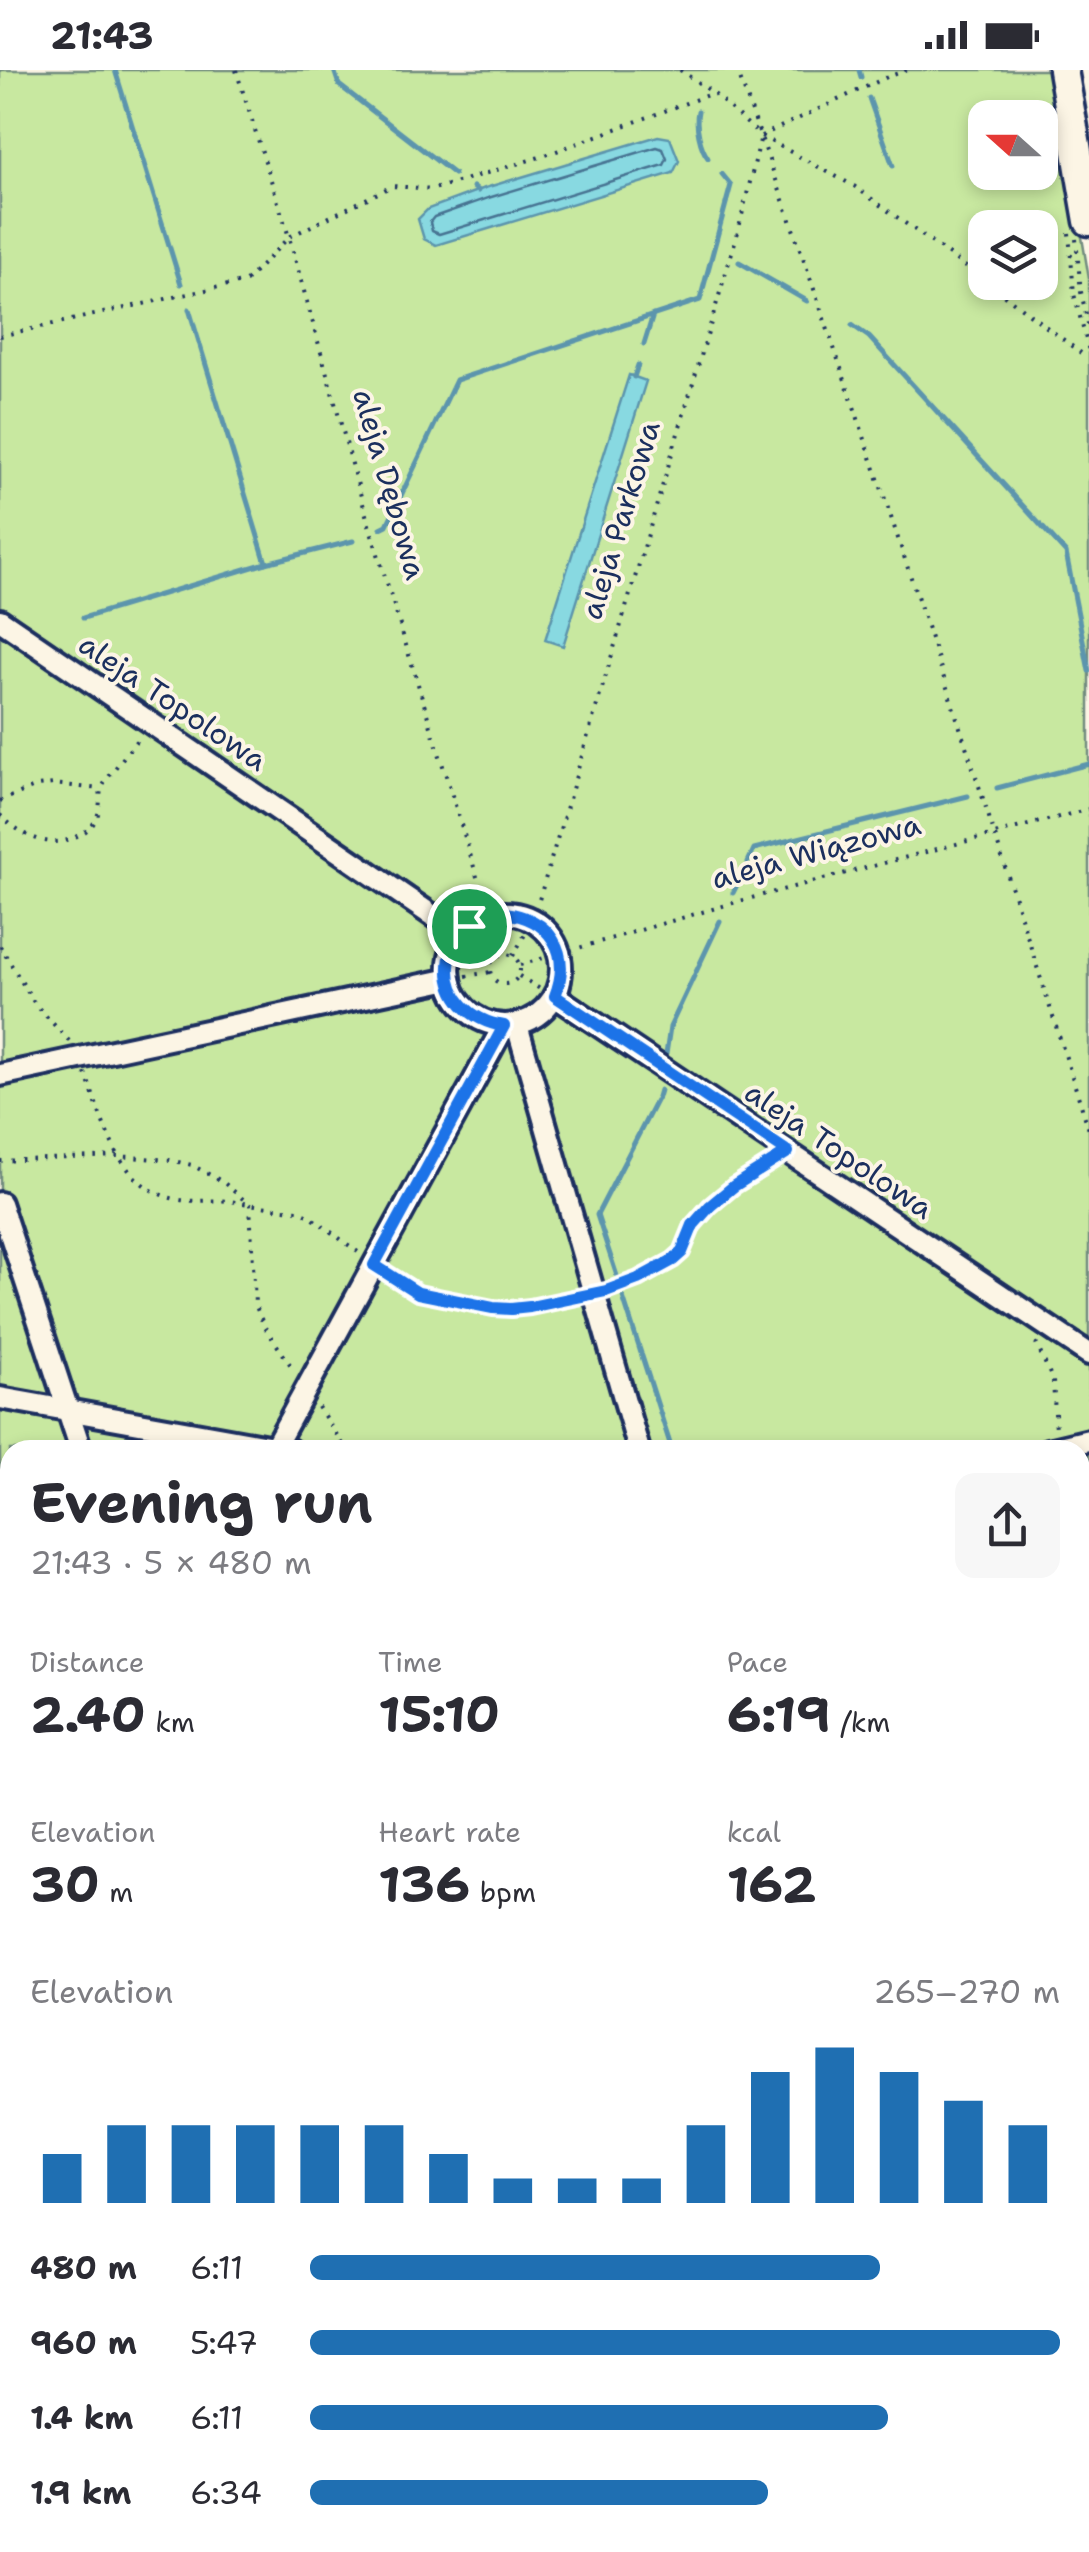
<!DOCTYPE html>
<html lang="en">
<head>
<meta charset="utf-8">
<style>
	body { margin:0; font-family:"Shantell Sans",sans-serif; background:#f7f7f7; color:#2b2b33; height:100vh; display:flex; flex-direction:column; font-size:38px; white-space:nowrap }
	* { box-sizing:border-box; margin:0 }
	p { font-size:32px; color:#7c7c81 }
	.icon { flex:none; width:55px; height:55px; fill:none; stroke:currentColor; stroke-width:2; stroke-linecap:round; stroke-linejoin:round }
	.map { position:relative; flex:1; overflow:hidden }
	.drawer { position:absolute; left:0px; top:1370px; width:1090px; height:1112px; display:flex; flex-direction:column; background:#fff; border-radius:30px 30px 0 0; box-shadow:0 5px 15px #0003 }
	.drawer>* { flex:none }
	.needle { width:65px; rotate:291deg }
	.buttons { position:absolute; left:968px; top:30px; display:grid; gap:20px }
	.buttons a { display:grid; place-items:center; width:90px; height:90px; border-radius:20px; background:#fff; box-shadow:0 5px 15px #0003; font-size:50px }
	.pin { position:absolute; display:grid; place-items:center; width:85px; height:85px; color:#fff; margin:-42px; border:5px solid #fff; border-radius:50%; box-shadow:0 2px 10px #0007 }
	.round { display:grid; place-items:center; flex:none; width:105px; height:105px; border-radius:20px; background:#f7f7f7 }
	.head { display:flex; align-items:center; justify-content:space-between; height:170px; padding:0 30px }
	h1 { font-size:55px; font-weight:700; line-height:75px }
	.metrics { display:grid; grid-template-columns:repeat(3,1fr); gap:15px; height:170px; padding:10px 30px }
	.metrics div { display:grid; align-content:center }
	.metrics b { font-size:50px; font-weight:700 }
	.metrics small { font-size:28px; font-weight:400 }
	.metrics p { font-size:28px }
	.chart { height:280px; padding:20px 30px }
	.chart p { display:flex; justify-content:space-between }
	.chart svg { width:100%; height:180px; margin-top:10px; stroke:#1f6fb2; stroke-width:6 }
	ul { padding:0 30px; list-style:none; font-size:32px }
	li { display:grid; grid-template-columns:160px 120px 1fr; align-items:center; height:75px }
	li i { height:25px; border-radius:12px; background:#1f6fb2 }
	.status { display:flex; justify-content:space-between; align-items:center; height:70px; padding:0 50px; background:#fff; direction:ltr }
	.status svg { height:28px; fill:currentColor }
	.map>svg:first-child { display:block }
	.built { fill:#ece6ea }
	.green { fill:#c8e8a0; stroke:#728c7f; stroke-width:2.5; fill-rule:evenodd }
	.water { fill:#88d9e1; stroke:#5c95ad; stroke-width:2.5 }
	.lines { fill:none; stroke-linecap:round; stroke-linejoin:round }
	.shore { stroke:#477392; stroke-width:2.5 }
	.stream { stroke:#5c95ad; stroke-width:5 }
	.lane-casing { stroke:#1b2f5e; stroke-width:18 }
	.street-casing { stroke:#1b2f5e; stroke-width:28 }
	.secondary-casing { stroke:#1b2f5e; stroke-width:35 }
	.path { stroke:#1b2f5e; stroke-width:4; stroke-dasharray:2.5 8; stroke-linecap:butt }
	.lane { stroke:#fcf5e5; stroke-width:10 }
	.street { stroke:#fcf5e5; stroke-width:20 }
	.secondary { stroke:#fcf5e5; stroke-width:28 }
	.route-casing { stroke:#fff; stroke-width:20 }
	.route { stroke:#1a73e8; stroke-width:12 }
	.labels { text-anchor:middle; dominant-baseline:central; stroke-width:8; stroke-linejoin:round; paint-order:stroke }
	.street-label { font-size:30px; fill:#1b2f5e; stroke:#fcf5e5 }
</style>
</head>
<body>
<div class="status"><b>21:43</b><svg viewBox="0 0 49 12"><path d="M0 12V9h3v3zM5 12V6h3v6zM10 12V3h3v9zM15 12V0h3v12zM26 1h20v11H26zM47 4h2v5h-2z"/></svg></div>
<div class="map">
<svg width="1089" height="2482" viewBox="0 0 1089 2482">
	<rect width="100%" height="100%" fill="#fcf5e5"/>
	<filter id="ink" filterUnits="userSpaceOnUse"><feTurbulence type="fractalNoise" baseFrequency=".01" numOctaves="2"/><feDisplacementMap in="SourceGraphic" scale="20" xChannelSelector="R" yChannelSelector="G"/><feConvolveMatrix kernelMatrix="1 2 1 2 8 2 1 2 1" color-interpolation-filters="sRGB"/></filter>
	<g filter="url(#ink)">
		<polygon class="built" points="1089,1571 1089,1998 1080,1993 1080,1590"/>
		<path class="green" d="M0 0H1054L1089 209V1504L1080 1522V1380H10V2069L0 2071ZM985 48H1040V102H985ZM985 158H1040V212H985Z"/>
		<g class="water">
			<polygon points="658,66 670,68 679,91 673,103 436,175 424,169 418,149 428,139 485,118"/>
			<polygon points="629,305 646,311 563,576 545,570"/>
		</g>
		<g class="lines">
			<polygon class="shore" points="657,77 663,79 667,89 664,95 439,164 432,161 430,152 434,147 488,128"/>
			<g class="stream">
				<polyline points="115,0 181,214"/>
				<polyline points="334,0 339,15 454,104"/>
				<polyline points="859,0 861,7"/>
				<polyline points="869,28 893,96"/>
				<path d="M698 41C695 54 700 78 708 88"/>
				<polyline points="473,117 478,121"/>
				<polyline points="739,192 807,231"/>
				<polyline points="189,239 266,493 353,471"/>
				<polyline points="852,255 869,267 1066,483 1089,601"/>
				<polyline points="644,274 653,245"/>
				<polyline points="634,307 638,295"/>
				<polyline points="381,458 387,455 456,310 700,230 731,115 722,104"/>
				<polyline points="83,548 266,493"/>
				<polyline points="997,718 1089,694"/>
				<polyline points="748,792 754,779 968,726"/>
				<polyline points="733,823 739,811"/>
				<polyline points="665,991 670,957 720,851"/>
				<polyline points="617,1206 597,1145 658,1027 660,1020"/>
				<polyline points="623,1227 672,1380"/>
			</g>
			<defs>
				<g id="lane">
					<polyline points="0,2155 10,2141"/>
					<polyline points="1,2258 10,2263"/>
					<polyline points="1080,2332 1089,2338"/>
					<polyline points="842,2472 856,2482"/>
					<polyline points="785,2482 792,2472"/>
					<polyline points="948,2482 953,2472"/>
				</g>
				<g id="street">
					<polyline points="0,550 461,865"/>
					<circle cx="505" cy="899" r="56"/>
					<polyline points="555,926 1089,1284"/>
					<polyline points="517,955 639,1380"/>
					<polyline points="0,1005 450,909"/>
					<polyline points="0,1133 81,1380"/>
					<polyline points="0,1328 290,1380"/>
					<polyline points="273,1380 504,956"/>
					<polyline points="1047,1380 1089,1370"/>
					<polyline points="0,1500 10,1507"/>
					<polyline points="1080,1551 1089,1532"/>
					<polyline points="0,2093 10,2093"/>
					<polyline points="1080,2247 1089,2254"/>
					<polyline points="0,2373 10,2378"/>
					<polyline points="207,2472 223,2482"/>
					<polyline points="553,2472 566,2482"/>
					<polyline points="239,2482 243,2472"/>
					<polyline points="641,2482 645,2472"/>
				</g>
				<polyline id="secondary" points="1063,0 1089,151"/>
			</defs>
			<use href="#lane" class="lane-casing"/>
			<use href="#street" class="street-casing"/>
			<use href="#secondary" class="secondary-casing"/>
			<g class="path">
				<polyline points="236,0 289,167 367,448 501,885"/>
				<polyline points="680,0 713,23 761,66 854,116 985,211"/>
				<path d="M737 0C863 351 976 705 1089 1060"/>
				<polyline points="761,66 887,7 908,0"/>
				<polyline points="1069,163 1074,224 1089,281"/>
				<polyline points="1076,169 1081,222 1089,258"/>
				<polyline points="987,212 1081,283"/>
				<polyline points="0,266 246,211 289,167 392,116 434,119 543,86 713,23"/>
				<polyline points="0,731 37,716 53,714 101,719"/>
				<path d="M0 745C21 765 50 781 77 766 84 763 91 758 95 751 101 741 99 730 101 720 105 709 130 680 138 668"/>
				<polyline points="474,875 493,890"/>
				<polyline points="0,876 35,934 70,972"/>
				<circle cx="505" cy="899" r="15"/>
				<polyline points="513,886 533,850 738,162 761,66"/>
				<polyline points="520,895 740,831 1089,739"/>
				<polyline points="466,906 491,902"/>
				<polyline points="519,906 540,919"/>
				<path d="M85 1003C104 1051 116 1116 175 1129 193 1133 211 1129 229 1131 252 1134 274 1139 298 1140L307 1144 358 1182"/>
				<polyline points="0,1091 117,1086 170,1090 192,1095 223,1112 250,1135 255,1234 264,1256 294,1300"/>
				<polyline points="390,1205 418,1223 493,1238 511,1239 531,1237 577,1227"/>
				<path d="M611 1219C633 1211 665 1202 680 1184 690 1172 691 1155 702 1143 721 1122 747 1108 771 1092"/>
				<polyline points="1036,1273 1053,1311 1056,1360"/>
				<polyline points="318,1337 347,1380"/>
				<polyline points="140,1380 165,1378"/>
				<polyline points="0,1408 10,1425"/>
				<polyline points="0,1435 10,1429"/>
				<polyline points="1080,1468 1082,1474 1089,1479"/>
				<polyline points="1080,1476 1089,1463"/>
				<polyline points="1080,1583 1087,1569"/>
				<polyline points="0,1631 10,1629"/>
				<polyline points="1089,1750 1083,1763 1089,1766"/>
				<polyline points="1080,1835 1089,1839"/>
				<polyline points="0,1883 10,1864"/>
				<polyline points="0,2055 10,2064"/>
				<polyline points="1080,2276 1089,2282"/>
			</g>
			<use href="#lane" class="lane"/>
			<use href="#street" class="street"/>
			<use href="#secondary" class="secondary"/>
		</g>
	</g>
	<g class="lines" filter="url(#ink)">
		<defs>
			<path id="route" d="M504 843C550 848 572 882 555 926L788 1082 734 1116 710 1136 693 1155 682 1182 673 1190 638 1209 606 1221 530 1237 511 1239 493 1238 418 1223 374 1195 504 956C430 944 431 853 504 843Z"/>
		</defs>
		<use href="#route" class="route-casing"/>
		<use href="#route" class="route"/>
	</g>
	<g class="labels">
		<g class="street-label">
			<text transform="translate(390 414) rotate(74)">aleja Dębowa</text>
			<text transform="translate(620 450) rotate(-73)">aleja Parkowa</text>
			<text transform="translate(173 632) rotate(34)">aleja Topolowa</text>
			<text transform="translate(816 781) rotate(-15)">aleja Wiązowa</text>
			<text transform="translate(839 1080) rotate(34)">aleja Topolowa</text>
		</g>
	</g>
</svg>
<div class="buttons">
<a><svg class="needle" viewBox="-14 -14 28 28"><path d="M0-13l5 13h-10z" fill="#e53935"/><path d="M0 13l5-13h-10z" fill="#7c7c81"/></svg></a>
<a><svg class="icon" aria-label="layers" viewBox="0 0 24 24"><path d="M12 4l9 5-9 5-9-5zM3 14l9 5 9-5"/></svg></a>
</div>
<div class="pin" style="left:469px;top:856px;background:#1e9e55"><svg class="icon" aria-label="arrive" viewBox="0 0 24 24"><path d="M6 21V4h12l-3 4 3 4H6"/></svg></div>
<section class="drawer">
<div class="head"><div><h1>Evening run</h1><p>21:43 · 5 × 480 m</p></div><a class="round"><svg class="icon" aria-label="share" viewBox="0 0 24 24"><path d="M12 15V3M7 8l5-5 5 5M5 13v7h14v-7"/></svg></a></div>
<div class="metrics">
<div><p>Distance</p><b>2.40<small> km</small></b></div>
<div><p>Time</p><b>15:10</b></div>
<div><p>Pace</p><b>6:19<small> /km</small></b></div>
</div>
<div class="metrics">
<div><p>Elevation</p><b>30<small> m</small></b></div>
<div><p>Heart rate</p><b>136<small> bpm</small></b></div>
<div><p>kcal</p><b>162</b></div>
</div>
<div class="chart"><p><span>Elevation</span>265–270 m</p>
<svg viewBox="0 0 160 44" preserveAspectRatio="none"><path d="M5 44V32M15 44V25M25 44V25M35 44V25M45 44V25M55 44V25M65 44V32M75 44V38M85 44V38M95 44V38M105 44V25M115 44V12M125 44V6M135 44V12M145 44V19M155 44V25"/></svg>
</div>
<ul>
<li><b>480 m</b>6:11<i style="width:76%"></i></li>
<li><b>960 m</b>5:47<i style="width:100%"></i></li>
<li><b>1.4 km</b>6:11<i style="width:77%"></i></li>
<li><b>1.9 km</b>6:34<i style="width:61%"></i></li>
</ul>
</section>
</div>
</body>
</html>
